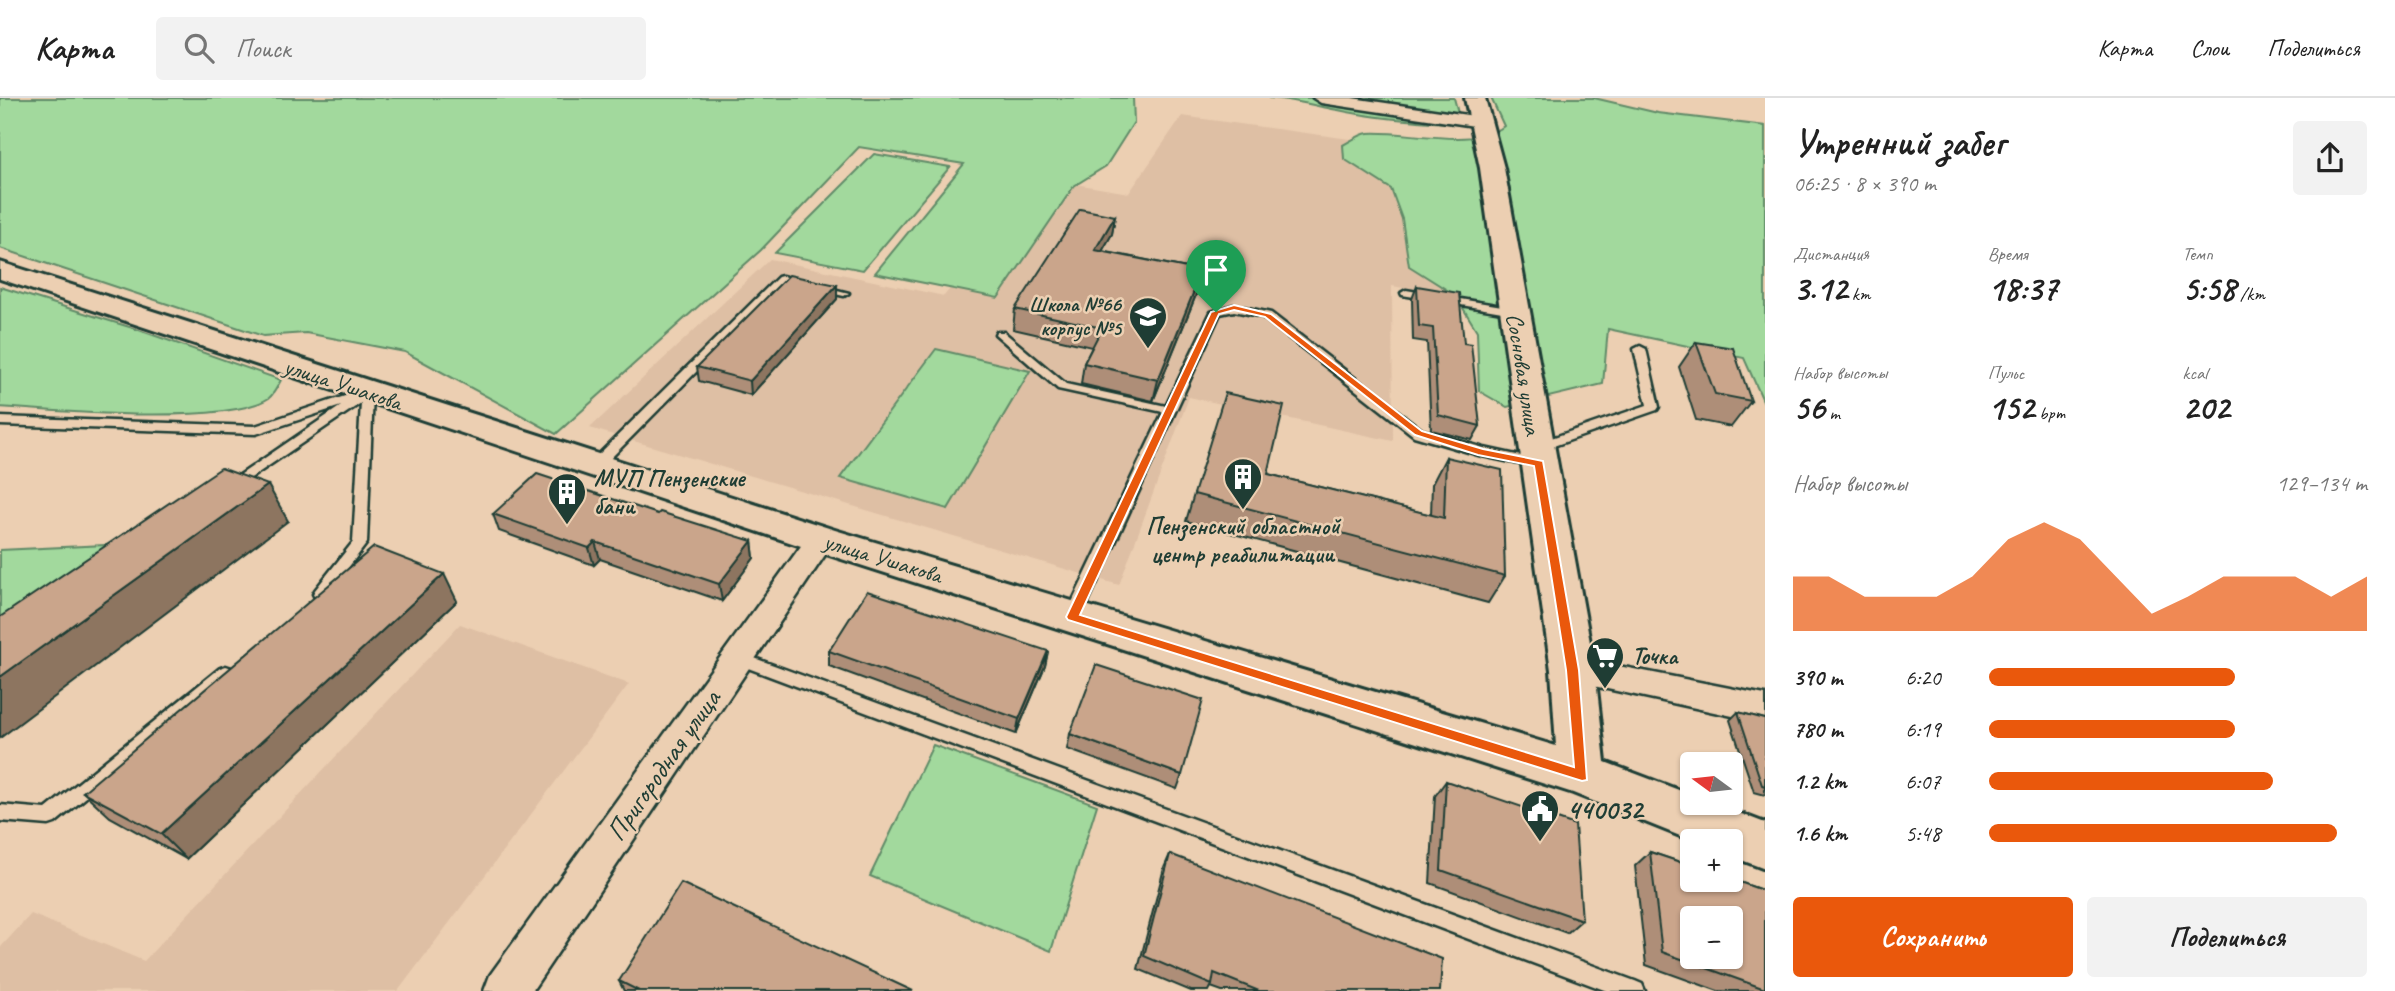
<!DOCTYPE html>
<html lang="ru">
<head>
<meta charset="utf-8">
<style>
	body { margin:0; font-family:Caveat,sans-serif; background:#f2f2f2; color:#222; height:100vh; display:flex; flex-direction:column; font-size:26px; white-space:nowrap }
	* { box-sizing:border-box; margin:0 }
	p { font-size:23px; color:#767676 }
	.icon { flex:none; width:38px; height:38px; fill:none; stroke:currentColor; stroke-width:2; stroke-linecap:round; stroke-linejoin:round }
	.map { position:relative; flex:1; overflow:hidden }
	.sheet { display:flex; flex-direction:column; background:#fff; width:630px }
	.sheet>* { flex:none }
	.needle { width:46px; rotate:285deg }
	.tools { position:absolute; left:1680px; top:654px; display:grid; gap:14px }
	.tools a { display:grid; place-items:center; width:63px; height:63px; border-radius:7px; background:#fff; box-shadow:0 2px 5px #0004; font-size:35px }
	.pin { position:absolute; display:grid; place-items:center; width:60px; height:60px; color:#fff; margin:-72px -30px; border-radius:50% 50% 50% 0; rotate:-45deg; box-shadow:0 0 7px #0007 }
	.pin .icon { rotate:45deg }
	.round { display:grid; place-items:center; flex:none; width:74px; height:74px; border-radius:7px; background:#f2f2f2 }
	.summary { display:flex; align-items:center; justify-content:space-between; height:119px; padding:0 28px }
	h1 { font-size:38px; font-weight:700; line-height:52px }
	.figures { display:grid; grid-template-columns:repeat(3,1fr); gap:10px; height:119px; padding:7px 28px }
	.figures div { display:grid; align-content:center }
	.figures b { font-size:35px; font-weight:700 }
	.figures small { font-size:19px; font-weight:400 }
	.figures p { font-size:19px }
	.chart { height:196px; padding:14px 28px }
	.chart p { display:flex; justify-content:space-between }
	.chart svg { width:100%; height:126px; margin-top:7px; fill:#ea580c; opacity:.7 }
	.cta { display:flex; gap:14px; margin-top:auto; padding:14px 28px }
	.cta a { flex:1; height:80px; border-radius:7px; background:#ea580c; color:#fff; font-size:28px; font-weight:700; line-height:80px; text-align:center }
	.cta a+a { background:#f2f2f2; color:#222 }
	ul { padding:0 28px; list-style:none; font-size:23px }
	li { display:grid; grid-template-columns:112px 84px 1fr; align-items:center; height:52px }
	li i { height:18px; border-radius:9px; background:#ea580c }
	header { display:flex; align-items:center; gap:42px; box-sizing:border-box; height:98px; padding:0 35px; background:#fff; border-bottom:2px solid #e0e0e0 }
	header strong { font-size:33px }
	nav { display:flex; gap:38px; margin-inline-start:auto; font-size:24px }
	.search { width:490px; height:63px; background:#f2f2f2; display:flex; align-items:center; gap:18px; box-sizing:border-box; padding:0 24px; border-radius:7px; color:#767676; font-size:26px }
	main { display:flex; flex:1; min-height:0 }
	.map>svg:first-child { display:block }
	.built { fill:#debfa4 }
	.green { fill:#a2d99d; stroke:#608b68; stroke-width:2 }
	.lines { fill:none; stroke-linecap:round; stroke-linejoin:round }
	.lane-casing { stroke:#1f3d34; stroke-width:5 }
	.street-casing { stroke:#1f3d34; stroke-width:5 }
	.secondary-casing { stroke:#1f3d34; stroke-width:6 }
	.lane { fill:#eccfb2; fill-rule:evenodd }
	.street { fill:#eccfb2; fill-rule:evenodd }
	.secondary { fill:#eccfb2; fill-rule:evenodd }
	.wall { fill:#ae8e78; stroke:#1f3d34; stroke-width:2 }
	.shaded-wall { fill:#8d7461; stroke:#1f3d34; stroke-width:2 }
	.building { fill:#caa58b; stroke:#1f3d34; stroke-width:2; fill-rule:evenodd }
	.route { fill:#ea580c; stroke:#fff; stroke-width:2; fill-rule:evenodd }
	.labels { text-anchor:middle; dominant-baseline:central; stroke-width:5; stroke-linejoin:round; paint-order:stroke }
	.far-poi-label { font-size:21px; font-weight:bold; fill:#1f3d34; stroke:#eccfb2; text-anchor:end }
	.street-label { font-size:24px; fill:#1f3d34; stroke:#eccfb2 }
	.poi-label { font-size:24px; font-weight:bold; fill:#1f3d34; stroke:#eccfb2; text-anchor:start }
	.near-street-label { font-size:28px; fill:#1f3d34; stroke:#eccfb2 }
	.near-poi-label { font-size:28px; font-weight:bold; fill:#1f3d34; stroke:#eccfb2; text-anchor:start }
</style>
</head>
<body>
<header>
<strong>Карта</strong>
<div class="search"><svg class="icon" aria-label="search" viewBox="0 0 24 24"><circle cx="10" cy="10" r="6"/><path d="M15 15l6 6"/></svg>Поиск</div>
<nav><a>Карта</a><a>Слои</a><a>Поделиться</a></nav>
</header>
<main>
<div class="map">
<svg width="1765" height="893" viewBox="0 0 1765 893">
	<rect width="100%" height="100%" fill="#eccfb2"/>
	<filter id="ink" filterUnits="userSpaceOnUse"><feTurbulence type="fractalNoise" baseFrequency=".0143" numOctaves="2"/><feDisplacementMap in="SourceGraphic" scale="14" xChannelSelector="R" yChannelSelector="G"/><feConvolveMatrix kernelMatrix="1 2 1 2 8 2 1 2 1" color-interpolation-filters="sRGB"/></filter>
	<g filter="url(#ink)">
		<g class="built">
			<polygon points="1182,18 1474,58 1490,205 1392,188 1393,343 1189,299 1119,487 590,330 770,161 944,198 1039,80 1129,95"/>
			<polygon points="460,526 629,586 398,893 0,893 0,850 31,816 144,863"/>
		</g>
		<g class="green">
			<polygon points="0,0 1133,0 1134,24 1106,68 1074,88 998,200 875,175 964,66 859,49 761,152 556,336 405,254 306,235 263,238 0,150"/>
			<path d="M1269 0H1454L1461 26C1420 23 1378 21 1338 12 1314 8 1293 1 1269 0Z"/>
			<path d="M1491 0H1594L1658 15 1765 28V307L1744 260 1608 231 1603 286 1507 309 1479 293 1477 233 1455 197 1409 168 1402 121 1391 91 1344 61 1343 47C1351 43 1360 36 1368 35 1404 32 1475 52 1504 28Z"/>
			<polygon points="874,56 950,69 863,172 775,155"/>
			<path d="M0 189 136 231 281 282C278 287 274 296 269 300 228 328 54 313 0 309Z"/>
			<polygon points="936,251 1030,273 948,411 840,380"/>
			<polygon points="128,446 0,534 0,452"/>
			<polygon points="933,647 1097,707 1051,853 870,778"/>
		</g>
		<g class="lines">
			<defs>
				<g id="lane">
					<polygon points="782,178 849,195 844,198 784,185 600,371 590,371 589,368 590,365 778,179"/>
					<polygon points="1406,192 1514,210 1519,213 1514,216 1402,197 1401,195"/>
					<polygon points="1234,207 1271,215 1422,332 1484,350 1544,363 1545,366 1539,370 1482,358 1414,338 1263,219 1234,213 1220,216 1081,519 1078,523 1068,523 1065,519 1163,314 1058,291 995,236 996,234 1004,234 1066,286 1166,308 1211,214"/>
					<polygon points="1640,248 1646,251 1659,309 1657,312 1542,352 1534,352 1532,349 1534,346 1647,307 1634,251"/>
					<polygon points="367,291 373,295 367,445 325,500 315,500 313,496 315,492 353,444 361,305 230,394 223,390 225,387 341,308 256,336 0,327 0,319 255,328 348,297 356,297"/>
					<polygon points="738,554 1635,883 1642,886 1645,893 1607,893 732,564 730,560 732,556"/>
					<polygon points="226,568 232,570 234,574 232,578 55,725 49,727 0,723 0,707 46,711 220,570"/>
				</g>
				<g id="street">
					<polygon points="1313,0 1352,0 1481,19 1489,24 1481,29 1321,5"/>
					<polygon points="821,431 831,434 836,441 831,448 532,893 484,893 490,877 811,434"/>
					<polygon points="1573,559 1765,597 1765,625 1561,581 1556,572 1561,563"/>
				</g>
				<polygon id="secondary" points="1465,0 1485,0 1504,70 1595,572 1605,664 1692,697 1692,705 1713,705 1765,725 1765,771 1731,758 1731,744 1695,744 1573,695 807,450 0,181 0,164 835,432 1556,648 1551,572 1480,70"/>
			</defs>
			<use href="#lane" class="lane-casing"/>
			<use href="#street" class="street-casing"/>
			<use href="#secondary" class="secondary-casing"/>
			<use href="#lane" class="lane"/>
			<use href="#street" class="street"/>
			<use href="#secondary" class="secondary"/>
		</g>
		<g class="wall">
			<polygon points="1115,118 1112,136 1102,153 1202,173 1198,192 1153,303 1081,286 1084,265 1092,249 1013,231 1015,211"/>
			<polygon points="837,187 837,201 751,297 699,283 697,269"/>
			<polygon points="1417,188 1464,245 1480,328 1472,342 1431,332 1427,244 1413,242 1412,201"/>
			<polygon points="1696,244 1751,303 1731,329 1696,322 1679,269"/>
			<polygon points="1446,359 1505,478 1488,505 1186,423 1194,396 1268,376 1431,417 1432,386"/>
			<polygon points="493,416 658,416 752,443 754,460 722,503 600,461 594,467 499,433"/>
			<polygon points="457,503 186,761 110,719 83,694"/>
			<polygon points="829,553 1048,553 1045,568 1016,636 829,568"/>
			<polygon points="1738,614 1765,621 1765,697 1754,694 1730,622"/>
			<polygon points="1070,636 1182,677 1177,691 1067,651"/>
			<polygon points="1446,683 1582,822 1567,835 1430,785 1435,698"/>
			<polygon points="1650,754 1765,793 1765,893 1718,893 1646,867 1635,768"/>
			<polygon points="1170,756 1440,893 1222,893 1211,889 1209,893 1191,893 1138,871 1164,770"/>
			<polygon points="619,883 913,893 624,893"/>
		</g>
		<g class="shaded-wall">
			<polygon points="1115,118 1112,136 1092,171 1095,152"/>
			<polygon points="1202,173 1198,192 1153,303 1158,282"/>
			<polygon points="837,187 837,201 751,297 750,283"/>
			<polygon points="268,387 288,423 0,640 0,579"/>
			<polygon points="752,443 754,460 722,503 719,486"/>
			<polygon points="595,444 600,461 594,467 589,450"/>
			<polygon points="444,476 457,503 186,761 161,736"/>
			<polygon points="1048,553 1045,568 1016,636 1019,621"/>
		</g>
		<g class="building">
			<polygon points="1080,111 1115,118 1095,152 1202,173 1158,282 1084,265 1102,230 1015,211"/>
			<polygon points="789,177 837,187 750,283 697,269"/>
			<polygon points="1417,188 1459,195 1464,245 1471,246 1480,328 1438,317 1433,230 1419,228"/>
			<polygon points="1696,244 1733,250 1751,303 1715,296"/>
			<polygon points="1225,295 1284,308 1268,376 1444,420 1446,359 1502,372 1505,478 1194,396"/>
			<polygon points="221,370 268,387 0,579 0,519"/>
			<polygon points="537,376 658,416 660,414 752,443 719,486 595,444 589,450 493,416"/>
			<polygon points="374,449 444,476 161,736 83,694"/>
			<polygon points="867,493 1048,553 1019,621 829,553"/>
			<polygon points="1096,567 1203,602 1182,677 1070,636"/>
			<polygon points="1738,614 1765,621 1765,688 1762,687"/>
			<polygon points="1446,683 1575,727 1582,822 1441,772"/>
			<path d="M1650 754 1692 768V782H1731V781L1765 793V891L1662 854ZM1692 821H1731V859H1692Z"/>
			<polygon points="1170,756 1442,861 1440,893 1259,893 1214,875 1212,887 1144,858"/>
			<polygon points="681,785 913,893 639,893 619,883"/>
		</g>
	</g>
	<path class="route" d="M1234 207 1271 216 1422 333 1483 351 1543 363 1579 572 1587 682 1582 683 1068 522 1066 519 1211 214ZM1234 212 1265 219 1415 337 1478 357 1534 368 1566 572 1574 669 1080 517 1219 216Z"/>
	<defs>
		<symbol id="school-pin" viewBox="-11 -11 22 30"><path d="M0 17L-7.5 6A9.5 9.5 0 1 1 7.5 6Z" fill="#1f3d34" stroke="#eccfb2"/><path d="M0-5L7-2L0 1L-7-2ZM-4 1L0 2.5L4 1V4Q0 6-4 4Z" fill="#fff"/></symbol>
		<symbol id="building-pin" viewBox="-11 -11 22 30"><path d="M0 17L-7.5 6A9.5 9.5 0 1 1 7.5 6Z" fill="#1f3d34" stroke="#eccfb2"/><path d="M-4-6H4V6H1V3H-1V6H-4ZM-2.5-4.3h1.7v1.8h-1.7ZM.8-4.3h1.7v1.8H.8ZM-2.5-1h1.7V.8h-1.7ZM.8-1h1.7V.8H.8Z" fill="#fff"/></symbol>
		<symbol id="supermarket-pin" viewBox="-11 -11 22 30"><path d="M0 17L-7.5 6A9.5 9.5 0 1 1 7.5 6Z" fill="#1f3d34" stroke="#eccfb2"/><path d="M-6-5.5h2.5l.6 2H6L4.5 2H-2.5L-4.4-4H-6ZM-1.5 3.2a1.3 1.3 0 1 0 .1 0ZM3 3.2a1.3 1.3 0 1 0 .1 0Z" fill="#fff"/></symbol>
		<symbol id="civic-pin" viewBox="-11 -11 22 30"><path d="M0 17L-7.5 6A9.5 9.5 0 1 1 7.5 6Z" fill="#1f3d34" stroke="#eccfb2"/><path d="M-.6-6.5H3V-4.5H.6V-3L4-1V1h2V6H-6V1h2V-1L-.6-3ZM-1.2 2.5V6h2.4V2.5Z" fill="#fff"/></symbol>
	</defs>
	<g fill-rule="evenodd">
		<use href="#school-pin" x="1126" y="196" width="44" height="60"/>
		<use href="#building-pin" x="1221" y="357" width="44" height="60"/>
		<use href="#building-pin" x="545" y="372" width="44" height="60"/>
		<use href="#supermarket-pin" x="1583" y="536" width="44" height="60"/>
		<use href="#civic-pin" x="1518" y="689" width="44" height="60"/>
	</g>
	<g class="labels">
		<g class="far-poi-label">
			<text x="1121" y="206">Школа №66<tspan x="1121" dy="24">корпус №5</tspan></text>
		</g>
		<g class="street-label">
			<text transform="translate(1524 276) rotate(81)">Сосновая улица</text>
			<text transform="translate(343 286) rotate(18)">улица Ушакова</text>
			<text transform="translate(883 460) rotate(17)">улица Ушакова</text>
		</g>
		<g class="poi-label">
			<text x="594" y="380">МУП Пензенские<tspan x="594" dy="28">бани</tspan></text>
			<text x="1243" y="428" text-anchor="middle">Пензенский областной<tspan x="1243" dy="28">центр реабилитации</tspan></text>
			<text x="1632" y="558">Точка</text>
		</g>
		<g class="near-street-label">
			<text transform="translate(663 667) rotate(-55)">Пригородная улица</text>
		</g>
		<g class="near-poi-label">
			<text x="1567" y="711">440032</text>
		</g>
	</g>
</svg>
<div class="tools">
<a><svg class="needle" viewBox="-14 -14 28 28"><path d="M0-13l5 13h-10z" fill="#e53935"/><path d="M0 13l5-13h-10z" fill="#767676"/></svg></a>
<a>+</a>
<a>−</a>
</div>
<div class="pin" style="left:1216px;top:214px;background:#1e9e55"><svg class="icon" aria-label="arrive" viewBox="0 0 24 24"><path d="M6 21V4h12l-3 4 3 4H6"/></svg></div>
</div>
<section class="sheet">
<div class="summary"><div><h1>Утренний забег</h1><p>06:25 · 8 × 390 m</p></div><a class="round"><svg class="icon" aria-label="share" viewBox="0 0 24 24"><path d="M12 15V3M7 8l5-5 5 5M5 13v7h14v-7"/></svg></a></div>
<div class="figures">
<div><p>Дистанция</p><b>3.12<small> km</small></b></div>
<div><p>Время</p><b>18:37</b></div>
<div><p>Темп</p><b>5:58<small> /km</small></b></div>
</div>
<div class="figures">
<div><p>Набор высоты</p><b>56<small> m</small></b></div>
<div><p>Пульс</p><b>152<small> bpm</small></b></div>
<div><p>kcal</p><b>202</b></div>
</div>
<div class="chart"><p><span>Набор высоты</span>129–134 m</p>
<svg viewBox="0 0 160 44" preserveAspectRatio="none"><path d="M0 44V25L10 25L20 32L30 32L40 32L50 25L60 12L70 6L80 12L90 25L100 38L110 32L120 25L130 25L140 25L150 32L160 25V44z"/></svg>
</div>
<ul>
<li><b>390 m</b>6:20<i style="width:65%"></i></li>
<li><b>780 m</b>6:19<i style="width:65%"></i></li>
<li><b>1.2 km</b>6:07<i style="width:75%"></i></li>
<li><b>1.6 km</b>5:48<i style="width:92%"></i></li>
</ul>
<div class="cta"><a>Сохранить</a><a>Поделиться</a></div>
</section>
</main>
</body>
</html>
